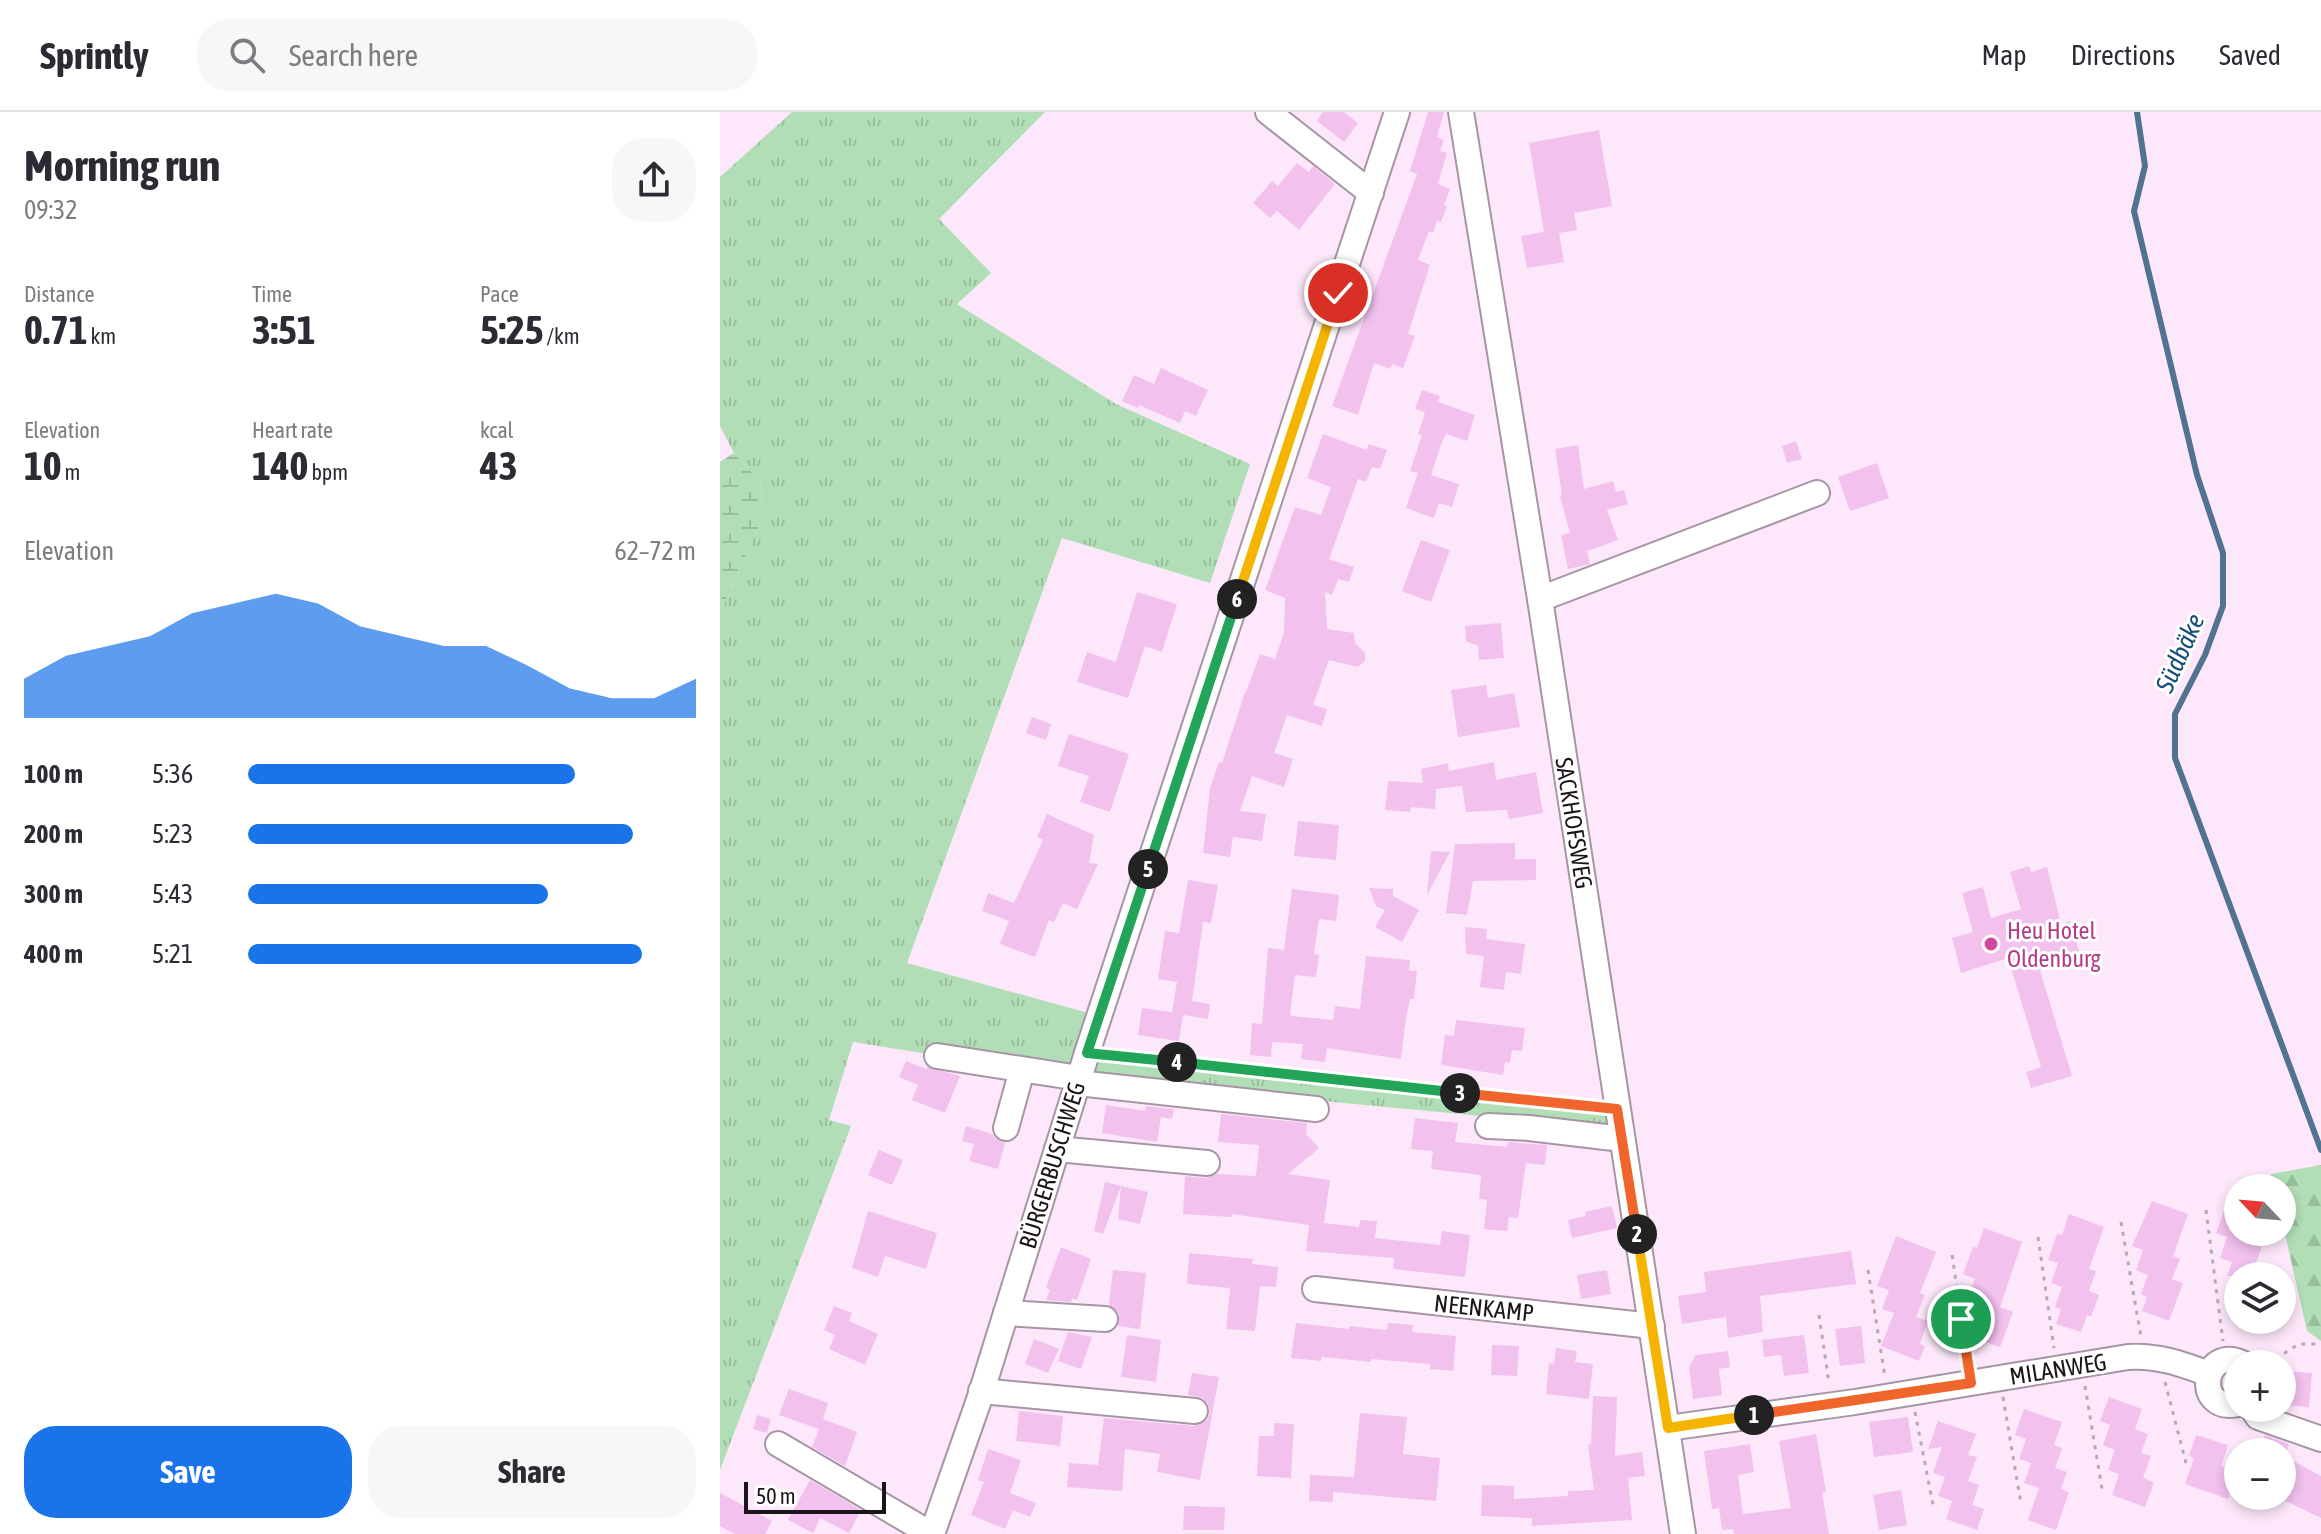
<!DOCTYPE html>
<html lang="en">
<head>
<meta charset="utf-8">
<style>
	body { margin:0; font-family:"Asap Condensed",sans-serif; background:#f7f7f7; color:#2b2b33; height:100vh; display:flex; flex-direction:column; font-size:30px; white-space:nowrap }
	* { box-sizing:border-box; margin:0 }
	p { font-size:26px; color:#7c7c81 }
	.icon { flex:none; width:44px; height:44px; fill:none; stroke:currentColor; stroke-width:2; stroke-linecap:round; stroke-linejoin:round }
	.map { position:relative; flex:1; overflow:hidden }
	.details { display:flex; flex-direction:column; background:#fff; width:720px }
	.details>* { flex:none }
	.needle { width:52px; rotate:296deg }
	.controls { position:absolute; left:1504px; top:1062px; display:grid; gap:16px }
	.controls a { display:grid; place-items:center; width:72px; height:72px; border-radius:50%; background:#fff; box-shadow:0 4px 12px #0003; font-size:40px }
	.scale { position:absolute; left:24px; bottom:20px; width:142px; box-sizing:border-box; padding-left:8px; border:4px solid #1b141a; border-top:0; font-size:22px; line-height:28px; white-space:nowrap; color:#1b141a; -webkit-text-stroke:6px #fff; paint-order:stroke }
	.pin { position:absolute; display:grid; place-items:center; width:68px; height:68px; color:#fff; margin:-34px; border:4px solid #fff; border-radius:50%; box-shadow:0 2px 8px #0007 }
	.km { position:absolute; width:40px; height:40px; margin:-20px; border-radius:50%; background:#222; color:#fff; font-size:22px; line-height:40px; text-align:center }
	.round { display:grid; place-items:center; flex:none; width:84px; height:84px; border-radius:32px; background:#f7f7f7 }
	.head { display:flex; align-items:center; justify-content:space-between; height:136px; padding:0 24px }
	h1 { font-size:44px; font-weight:700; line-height:60px }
	.metrics { display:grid; grid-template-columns:repeat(3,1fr); gap:12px; height:136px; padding:8px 24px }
	.metrics div { display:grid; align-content:center }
	.metrics b { font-size:40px; font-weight:700 }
	.metrics small { font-size:22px; font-weight:400 }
	.metrics p { font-size:22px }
	.chart { height:224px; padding:16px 24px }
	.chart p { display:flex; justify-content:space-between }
	.chart svg { width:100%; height:144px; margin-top:8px; fill:#1a73e8; opacity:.7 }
	.action { display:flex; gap:16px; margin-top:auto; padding:16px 24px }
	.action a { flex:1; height:92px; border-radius:32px; background:#1a73e8; color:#fff; font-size:32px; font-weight:700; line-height:92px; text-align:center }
	.action a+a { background:#f7f7f7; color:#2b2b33 }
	ul { padding:0 24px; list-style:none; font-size:26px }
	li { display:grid; grid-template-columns:128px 96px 1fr; align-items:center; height:60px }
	li i { height:20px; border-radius:10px; background:#1a73e8 }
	header { display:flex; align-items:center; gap:48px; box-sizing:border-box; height:112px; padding:0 40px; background:#fff; border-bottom:2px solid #e1e1e2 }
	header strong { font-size:38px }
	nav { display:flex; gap:44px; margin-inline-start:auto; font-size:28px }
	.search { width:560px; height:72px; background:#f7f7f7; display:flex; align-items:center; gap:20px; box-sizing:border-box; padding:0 28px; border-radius:32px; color:#7c7c81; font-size:30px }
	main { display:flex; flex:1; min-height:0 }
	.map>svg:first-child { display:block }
	.grass { fill:url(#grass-tufts) }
	.forest { fill:url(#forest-firs) }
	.wetland { fill:url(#wetland-marsh) }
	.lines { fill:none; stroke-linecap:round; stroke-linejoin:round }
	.stream { stroke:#527291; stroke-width:6 }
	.building { fill:#f2c1ee }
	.minor-casing { stroke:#a795a5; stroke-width:28 }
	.path { stroke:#b8a8b6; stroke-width:3; stroke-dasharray:4 6; stroke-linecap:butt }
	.minor { stroke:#fff; stroke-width:24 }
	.split-1-casing { stroke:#fff; stroke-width:16 }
	.split-2-casing { stroke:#fff; stroke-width:16 }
	.split-3-casing { stroke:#fff; stroke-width:16 }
	.split-4-casing { stroke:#fff; stroke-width:16 }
	.split-5-casing { stroke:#fff; stroke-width:16 }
	.split-6-casing { stroke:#fff; stroke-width:16 }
	.split-7-casing { stroke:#fff; stroke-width:16 }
	.split-1 { stroke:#f0652b; stroke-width:10 }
	.split-2 { stroke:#f5b400; stroke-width:10 }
	.split-3 { stroke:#f0652b; stroke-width:10 }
	.split-4 { stroke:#22a559; stroke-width:10 }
	.split-5 { stroke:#22a559; stroke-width:10 }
	.split-6 { stroke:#22a559; stroke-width:10 }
	.split-7 { stroke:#f5b400; stroke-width:10 }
	.hotel-dot { fill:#d1479c; stroke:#fff; stroke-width:3 }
	.labels { text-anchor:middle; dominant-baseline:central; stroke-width:6; stroke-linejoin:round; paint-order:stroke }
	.street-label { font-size:24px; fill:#1b141a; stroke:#fff }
	.hotel-label { font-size:24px; fill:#b23c85; stroke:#fff; text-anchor:start }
	.water-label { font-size:26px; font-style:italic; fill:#164e77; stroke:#fff }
</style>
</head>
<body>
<header>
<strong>Sprintly</strong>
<div class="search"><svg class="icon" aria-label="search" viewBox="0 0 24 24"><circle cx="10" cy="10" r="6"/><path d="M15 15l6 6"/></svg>Search here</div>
<nav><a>Map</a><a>Directions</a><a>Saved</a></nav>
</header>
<main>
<section class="details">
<div class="head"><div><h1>Morning run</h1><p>09:32</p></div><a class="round"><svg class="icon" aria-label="share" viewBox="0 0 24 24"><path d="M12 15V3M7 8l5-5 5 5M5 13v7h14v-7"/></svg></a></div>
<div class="metrics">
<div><p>Distance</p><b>0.71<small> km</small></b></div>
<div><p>Time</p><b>3:51</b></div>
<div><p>Pace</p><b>5:25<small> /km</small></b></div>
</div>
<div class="metrics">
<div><p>Elevation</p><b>10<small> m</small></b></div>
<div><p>Heart rate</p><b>140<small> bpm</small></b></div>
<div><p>kcal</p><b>43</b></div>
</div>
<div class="chart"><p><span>Elevation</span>62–72 m</p>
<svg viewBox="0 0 160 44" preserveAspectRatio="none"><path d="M0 44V32L10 25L20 22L30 19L40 12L50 9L60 6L70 9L80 16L90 19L100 22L110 22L120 28L130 35L140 38L150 38L160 32V44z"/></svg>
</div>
<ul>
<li><b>100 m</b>5:36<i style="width:73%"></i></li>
<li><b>200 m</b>5:23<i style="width:86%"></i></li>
<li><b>300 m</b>5:43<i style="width:67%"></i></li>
<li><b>400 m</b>5:21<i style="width:88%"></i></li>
</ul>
<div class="action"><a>Save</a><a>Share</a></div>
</section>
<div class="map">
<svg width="1601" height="1422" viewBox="0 0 1601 1422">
	<defs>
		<pattern id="grass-tufts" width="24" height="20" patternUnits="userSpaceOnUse" patternTransform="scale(2)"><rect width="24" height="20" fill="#b1deb6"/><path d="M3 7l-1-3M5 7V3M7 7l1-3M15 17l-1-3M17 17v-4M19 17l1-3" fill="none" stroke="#98be9c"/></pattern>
		<pattern id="forest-firs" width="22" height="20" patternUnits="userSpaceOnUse" patternTransform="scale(2)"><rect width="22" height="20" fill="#b1deb6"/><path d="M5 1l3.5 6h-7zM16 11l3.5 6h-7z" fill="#98be9c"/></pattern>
		<pattern id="wetland-marsh" width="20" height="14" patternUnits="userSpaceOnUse" patternTransform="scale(2)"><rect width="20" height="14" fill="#b1deb6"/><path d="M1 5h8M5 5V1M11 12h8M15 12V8" fill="none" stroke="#98be9c"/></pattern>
	</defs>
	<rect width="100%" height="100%" fill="#fce8fa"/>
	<polygon class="grass" points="72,0 325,0 219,107 271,161 237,192 396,292 530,352 490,471 342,426 187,851 379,904 367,941 897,997 900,1017 359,966 133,930 109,1008 131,1014 0,1358 0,501 43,405 40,369 14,341 0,314 0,65"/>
	<polygon class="forest" points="1601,1053 1601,1229 1587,1219 1562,1109 1562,1076 1554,1076 1551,1062"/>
	<polygon class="wetland" points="14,341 40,369 43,405 0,501 0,350"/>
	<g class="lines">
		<polyline class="stream" points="1417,0 1425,54 1414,99 1477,363 1503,441 1503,494 1485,543 1455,602 1455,646 1601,1038"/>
	</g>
	<g class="building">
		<polygon points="603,0 624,0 638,11 624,30 597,9"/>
		<polygon points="708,0 724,0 717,25 724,28 720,39 727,41 718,72 730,77 724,93 727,94 721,110 717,109 713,121 709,119 698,148 710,153 688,222 695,224 683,256 672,252 670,257 654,251 638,303 612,294 697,62 690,59"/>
		<polygon points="879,18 892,94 854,101 857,118 839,121 844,150 807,156 801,124 824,120 809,31"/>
		<polygon points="577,51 589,60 593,54 615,72 579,118 557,99 550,106 533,91 552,69 558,74"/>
		<polygon points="441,256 488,278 476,304 465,299 460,311 419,293 418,296 402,289 414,263 434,272"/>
		<polygon points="702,278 720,284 718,290 755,303 747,329 726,322 722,330 711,363 739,372 732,395 719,391 714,406 686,396 698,361 690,359 702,323 698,322 705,300 695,297"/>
		<polygon points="603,322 646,338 649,332 667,338 660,357 652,355 646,370 638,367 609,447 634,455 629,470 618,467 612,483 605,480 607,517 634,521 635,531 645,541 645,549 638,555 609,548 593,593 607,597 602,614 567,603 554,641 573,647 564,675 532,664 520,699 546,702 542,729 513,725 510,745 483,741 490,676 499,650 502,651 525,580 526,580 540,542 555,547 564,521 565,486 545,478 575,395 601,403 611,375 587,366"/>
		<polygon points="1076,329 1082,347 1067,351 1062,334"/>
		<polygon points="858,333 864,377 893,369 896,380 904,378 908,392 887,398 898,428 867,439 870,452 848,457 841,423 850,421 840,384 842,383 835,337"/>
		<polygon points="1157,351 1169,386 1130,399 1118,365"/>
		<polygon points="701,428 730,438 711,490 682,479"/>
		<polygon points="417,480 457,492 442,540 425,534 408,586 357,570 367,540 396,550"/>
		<polygon points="781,511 784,546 759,548 758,534 746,529 745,514"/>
		<polygon points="766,573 768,586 794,581 800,615 738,625 731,578"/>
		<polygon points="312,605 331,612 326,628 306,621"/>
		<polygon points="349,622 409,642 390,700 360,690 369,664 338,654"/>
		<polygon points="774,650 776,668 816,660 823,701 789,707 787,698 746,700 742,674 716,677 715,697 691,695 690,700 665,698 668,669 703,671 701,657 728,651 729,659"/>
		<polygon points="327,702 374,723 369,751 378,752 357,797 343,791 334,810 329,808 315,845 280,832 289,809 262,799 268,781 294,791 323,728 317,725"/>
		<polygon points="578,709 619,713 616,748 574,744"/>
		<polygon points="795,731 795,747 816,747 816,768 753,769 747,803 726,801 735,732"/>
		<polygon points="711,739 730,740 707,783"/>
		<polygon points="1309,754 1311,760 1327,755 1341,812 1350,809 1361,845 1320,858 1352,964 1311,976 1306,960 1321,955 1288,846 1241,861 1232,826 1253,820 1242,781 1263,775 1271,806 1301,797 1290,760"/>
		<polygon points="468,768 498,773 491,811 483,810 472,889 490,892 488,907 463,903 459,929 418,923 422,896 452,900 457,870 438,867 445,819 459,821"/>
		<polygon points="649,776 673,777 673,784 699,798 682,830 655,815 665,798 656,794"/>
		<polygon points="572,777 619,783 616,809 599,807 594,842 599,843 596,865 575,863 570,902 572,904 613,908 615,894 640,897 646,844 690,848 689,858 697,859 694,887 690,887 686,906 681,947 607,936 605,950 581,947 583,932 552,930 551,945 530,943 532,911 542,912 548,836 564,838"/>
		<polygon points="745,815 767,817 766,827 805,832 801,862 786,860 784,878 760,875 764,844 746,842"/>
		<polygon points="736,908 805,916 802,939 792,938 790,951 785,950 783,963 721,953 725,923 734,924"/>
		<polygon points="186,949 206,957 207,955 240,964 225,1001 192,988 198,973 179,965"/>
		<polygon points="386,993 425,999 426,994 454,997 452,1007 441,1005 437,1030 382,1021"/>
		<polygon points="501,1002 587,1011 586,1022 599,1036 568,1062 610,1068 604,1111 639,1115 640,1108 657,1109 655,1126 720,1133 722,1119 750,1123 745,1165 673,1157 674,1146 586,1139 589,1113 512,1102 512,1105 463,1102 465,1064 486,1066 497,1062 536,1064 539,1033 498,1030"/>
		<polygon points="695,1006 738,1011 735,1030 787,1035 788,1030 827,1033 825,1053 806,1051 798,1106 789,1105 787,1119 764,1117 767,1088 759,1087 761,1063 711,1057 713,1039 691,1037"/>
		<polygon points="246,1014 272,1022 276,1027 285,1031 278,1057 249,1049 254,1032 242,1029"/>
		<polygon points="159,1038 183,1048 172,1073 148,1063"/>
		<polygon points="385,1070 401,1074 383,1122 374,1119"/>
		<polygon points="401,1074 428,1080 420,1112 398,1107"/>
		<polygon points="1432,1089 1468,1102 1453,1144 1460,1147 1452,1167 1463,1171 1449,1209 1422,1199 1427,1185 1421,1182 1428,1163 1416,1158 1423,1138 1412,1134"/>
		<polygon points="892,1094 897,1116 852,1126 848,1108 866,1104 865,1100"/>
		<polygon points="1505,1096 1518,1100 1518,1120 1537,1120 1533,1132 1542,1135 1531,1164 1507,1164 1512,1150 1500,1146 1507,1125 1496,1121"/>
		<polygon points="148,1099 217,1121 206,1157 165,1144 158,1165 132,1156"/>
		<polygon points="1349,1102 1384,1115 1369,1157 1376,1159 1369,1179 1379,1183 1371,1205 1367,1203 1361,1220 1336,1212 1341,1197 1335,1195 1342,1175 1331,1171 1338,1151 1328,1148 1337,1122 1342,1123"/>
		<polygon points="1264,1116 1302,1130 1280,1195 1293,1200 1280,1235 1253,1226 1258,1212 1253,1211 1260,1189 1248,1185 1255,1167 1243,1162 1253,1135 1257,1136"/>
		<polygon points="1176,1124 1216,1140 1200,1181 1205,1183 1196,1205 1208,1209 1200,1232 1205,1234 1199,1249 1161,1234 1174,1201 1162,1197 1169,1178 1157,1174"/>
		<polygon points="341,1135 371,1147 357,1188 352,1186 351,1190 326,1188 330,1178 326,1176"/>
		<polygon points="1131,1139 1136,1172 1040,1184 1043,1220 1008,1226 1006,1205 962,1212 958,1184 986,1180 984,1160"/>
		<polygon points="469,1141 533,1147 532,1152 558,1155 556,1175 540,1174 535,1219 506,1217 510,1176 467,1172"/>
		<polygon points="393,1158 426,1161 420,1217 398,1214 399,1201 389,1193"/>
		<polygon points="887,1158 891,1182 861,1187 857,1163"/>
		<polygon points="114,1194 132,1201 129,1209 158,1222 145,1253 109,1237 115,1223 104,1218"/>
		<polygon points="576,1211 629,1217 630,1214 667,1218 668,1211 693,1213 692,1220 736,1224 733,1259 710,1257 710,1252 651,1247 651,1250 602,1245 601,1249 571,1246"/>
		<polygon points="1141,1214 1145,1251 1120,1254 1115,1217"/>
		<polygon points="348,1220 372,1225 361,1257 338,1249"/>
		<polygon points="407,1223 441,1228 436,1270 401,1265"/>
		<polygon points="1084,1223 1089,1261 1064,1264 1061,1243 1044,1245 1042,1228"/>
		<polygon points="314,1227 339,1237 328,1261 305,1252"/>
		<polygon points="772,1233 799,1234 797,1264 771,1263"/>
		<polygon points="836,1236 857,1239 855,1250 873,1252 869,1287 826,1282 829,1251 834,1252"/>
		<polygon points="1008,1239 1010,1255 999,1257 1002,1283 973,1287 969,1255 976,1243"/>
		<polygon points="1562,1259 1592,1261 1589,1295 1562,1293"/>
		<polygon points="472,1261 499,1265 480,1368 437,1360 440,1342 405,1337 402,1379 347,1375 349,1351 378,1353 384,1306 474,1314 487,1308 490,1301 488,1292 483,1286 468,1283"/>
		<polygon points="69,1277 108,1291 103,1307 137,1320 125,1354 92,1335 99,1317 59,1303"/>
		<polygon points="873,1284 897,1285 895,1344 922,1340 925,1364 908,1366 912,1408 812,1414 812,1406 761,1404 762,1373 794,1374 794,1387 848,1384 848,1379 874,1378 868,1333 871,1332"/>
		<polygon points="1389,1285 1422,1297 1415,1317 1428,1322 1421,1341 1431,1344 1423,1366 1434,1370 1425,1395 1392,1383 1399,1362 1388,1358 1395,1338 1383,1333 1390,1313 1380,1309"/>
		<polygon points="1304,1297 1342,1310 1334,1333 1342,1336 1335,1356 1347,1360 1341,1377 1349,1380 1336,1418 1308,1408 1319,1376 1304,1371 1311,1351 1299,1347 1306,1327 1295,1323"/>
		<polygon points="299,1299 343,1304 340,1334 296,1329"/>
		<polygon points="640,1301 687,1305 683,1342 720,1346 716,1389 613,1380 613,1390 589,1389 590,1363 634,1365"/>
		<polygon points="37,1303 51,1307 47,1321 33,1317"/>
		<polygon points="1188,1305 1193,1340 1154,1345 1149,1310"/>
		<polygon points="1218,1309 1256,1322 1248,1343 1257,1345 1248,1369 1259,1373 1252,1393 1264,1397 1257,1418 1226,1407 1232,1389 1218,1384 1225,1365 1213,1361 1222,1335 1208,1337"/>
		<polygon points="554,1311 574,1312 571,1366 537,1364 539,1324 554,1324"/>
		<polygon points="1096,1322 1106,1380 1102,1381 1109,1422 1014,1422 1013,1417 1002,1418 999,1396 992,1397 984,1339 1030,1332 1034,1360 1018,1363 1023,1402 1071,1396 1059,1329"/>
		<polygon points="1476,1323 1508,1333 1501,1354 1512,1357 1508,1370 1513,1371 1508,1387 1465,1372 1474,1346 1469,1344"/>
		<polygon points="1545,1323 1569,1332 1566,1340 1540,1340"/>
		<polygon points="268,1337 301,1348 290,1381 316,1391 310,1405 293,1398 285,1417 251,1403 264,1370 258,1368"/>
		<polygon points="1562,1343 1601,1364 1601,1406 1562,1387"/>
		<polygon points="90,1368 141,1398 129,1421 100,1406 93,1421 68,1408"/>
		<polygon points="1181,1378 1187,1413 1159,1418 1153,1383"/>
		<polygon points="0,1381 52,1409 45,1422 15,1422 0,1414"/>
		<polygon points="464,1394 505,1395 504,1418 463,1418"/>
	</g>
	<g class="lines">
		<defs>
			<g id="minor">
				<polyline points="548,0 651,81"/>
				<polyline points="741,0 820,487 963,1422"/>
				<polyline points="820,487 1097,381"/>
				<polyline points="217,944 359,966"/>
				<polyline points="358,971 596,997"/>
				<polyline points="768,1014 809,1016 902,1027"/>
				<polyline points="286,1016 302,958"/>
				<polyline points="337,1037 487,1051"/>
				<polyline points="595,1177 932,1214"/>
				<polyline points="286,1201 385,1207"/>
				<polyline points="261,1279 475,1299"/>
				<path d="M1518 1292C1473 1302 1482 1230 1524 1252"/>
				<polyline points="1532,1296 1538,1305 1601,1327"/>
				<path d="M948 1316 1135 1290 1408 1245C1438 1243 1462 1252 1489 1262"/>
				<polyline points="58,1332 211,1422"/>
				<polyline points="212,1422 259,1288 367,941 677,0"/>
			</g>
		</defs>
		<use href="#minor" class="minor-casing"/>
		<g class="path">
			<polyline points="387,943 876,995"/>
			<polyline points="1486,1098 1503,1229"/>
			<polyline points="1401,1110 1421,1225"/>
			<polyline points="1318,1125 1334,1236"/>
			<polyline points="1232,1143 1248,1250"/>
			<polyline points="1148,1158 1165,1265"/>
			<polyline points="1099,1203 1109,1271"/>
			<polyline points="1547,1252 1579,1232 1601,1232"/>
			<polyline points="1445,1270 1466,1351"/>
			<polyline points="1365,1274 1382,1377"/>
			<polyline points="1283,1285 1301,1392"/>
			<polyline points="1195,1300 1214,1398"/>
		</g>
		<use href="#minor" class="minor"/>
	</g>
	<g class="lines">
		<defs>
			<polyline id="split-1" points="1034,1303 1251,1271 1241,1207"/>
			<polyline id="split-2" points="917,1122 948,1316 1034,1303"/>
			<polyline id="split-3" points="740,981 897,997 917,1122"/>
			<polyline id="split-4" points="457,950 740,981"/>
			<polyline id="split-5" points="428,757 367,941 457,950"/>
			<polyline id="split-6" points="428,757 517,487"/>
			<polyline id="split-7" points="517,487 618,181"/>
		</defs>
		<use href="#split-1" class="split-1-casing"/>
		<use href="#split-2" class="split-2-casing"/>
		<use href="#split-3" class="split-3-casing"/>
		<use href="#split-4" class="split-4-casing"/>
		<use href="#split-5" class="split-5-casing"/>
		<use href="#split-6" class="split-6-casing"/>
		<use href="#split-7" class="split-7-casing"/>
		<use href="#split-1" class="split-1"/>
		<use href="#split-2" class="split-2"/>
		<use href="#split-3" class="split-3"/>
		<use href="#split-4" class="split-4"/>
		<use href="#split-5" class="split-5"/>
		<use href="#split-6" class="split-6"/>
		<use href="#split-7" class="split-7"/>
	</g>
	<circle class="hotel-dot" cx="1271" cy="832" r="8"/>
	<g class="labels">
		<g class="street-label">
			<text transform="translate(854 711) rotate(81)">SACKHOFSWEG</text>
			<text transform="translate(332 1053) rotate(-73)">BÜRGERBUSCHWEG</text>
			<text transform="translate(764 1196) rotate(6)">NEENKAMP</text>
			<text transform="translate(1338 1257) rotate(-9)">MILANWEG</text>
		</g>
		<g class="hotel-label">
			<text x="1287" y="818">Heu Hotel<tspan x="1287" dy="28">Oldenburg</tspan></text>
		</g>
		<g class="water-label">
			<text transform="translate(1460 541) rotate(-66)">Südbäke</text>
		</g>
	</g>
</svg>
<div class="controls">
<a><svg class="needle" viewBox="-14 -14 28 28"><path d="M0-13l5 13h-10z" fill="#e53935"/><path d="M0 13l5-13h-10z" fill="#7c7c81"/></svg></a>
<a><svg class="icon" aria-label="layers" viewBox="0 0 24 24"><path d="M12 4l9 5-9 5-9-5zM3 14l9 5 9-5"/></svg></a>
<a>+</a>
<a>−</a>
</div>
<div class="scale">50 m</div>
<div class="pin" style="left:1241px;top:1207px;background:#1e9e55"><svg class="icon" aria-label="arrive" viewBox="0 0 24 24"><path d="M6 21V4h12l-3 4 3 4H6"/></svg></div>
<div class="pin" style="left:618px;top:181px;background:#d93025"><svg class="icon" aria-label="check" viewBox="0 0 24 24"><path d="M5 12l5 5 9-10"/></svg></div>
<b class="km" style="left:1034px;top:1303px">1</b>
<b class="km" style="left:917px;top:1122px">2</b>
<b class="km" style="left:740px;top:981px">3</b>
<b class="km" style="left:457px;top:950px">4</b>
<b class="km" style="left:428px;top:757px">5</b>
<b class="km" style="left:517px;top:487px">6</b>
</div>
</main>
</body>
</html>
